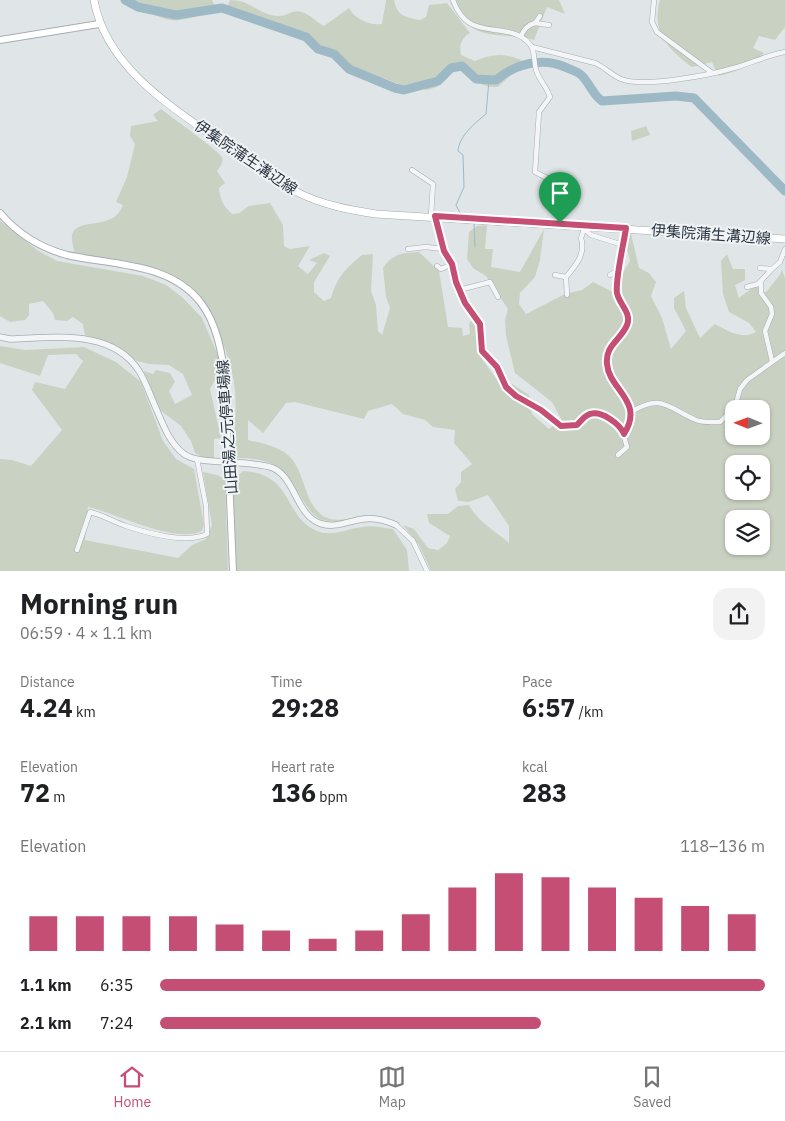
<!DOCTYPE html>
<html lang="en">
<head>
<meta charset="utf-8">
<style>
	body { margin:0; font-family:"IBM Plex Sans","Noto Sans JP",sans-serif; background:#f2f2f2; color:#202124; height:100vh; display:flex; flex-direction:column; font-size:19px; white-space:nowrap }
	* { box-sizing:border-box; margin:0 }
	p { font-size:16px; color:#757577 }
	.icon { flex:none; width:28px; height:28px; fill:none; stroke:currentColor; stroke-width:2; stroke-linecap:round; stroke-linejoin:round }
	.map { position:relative; height:571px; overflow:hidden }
	.side { display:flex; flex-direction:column; background:#fff; flex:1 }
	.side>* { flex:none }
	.needle { width:32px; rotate:271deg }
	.tools { position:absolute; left:725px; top:400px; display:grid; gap:10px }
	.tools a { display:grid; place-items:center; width:45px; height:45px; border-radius:10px; background:#fff; box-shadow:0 1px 4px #0004; font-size:25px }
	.pin { position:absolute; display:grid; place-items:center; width:42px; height:42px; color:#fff; margin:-51px -21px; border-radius:50% 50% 50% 0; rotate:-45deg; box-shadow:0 0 5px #0007 }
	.pin .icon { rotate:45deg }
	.round { display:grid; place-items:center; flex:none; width:52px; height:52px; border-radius:15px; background:#f2f2f2 }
	.overview { display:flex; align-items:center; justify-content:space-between; height:85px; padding:0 20px }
	h1 { font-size:28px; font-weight:700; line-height:38px }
	.metrics { display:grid; grid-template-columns:repeat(3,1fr); gap:8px; height:85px; padding:5px 20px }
	.metrics div { display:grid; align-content:center }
	.metrics b { font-size:25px; font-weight:700 }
	.metrics small { font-size:14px; font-weight:400 }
	.metrics p { font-size:14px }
	.chart { height:140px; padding:10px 20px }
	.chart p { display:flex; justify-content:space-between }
	.chart svg { width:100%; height:90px; margin-top:5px; stroke:#c54e75; stroke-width:6 }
	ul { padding:0 20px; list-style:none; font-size:16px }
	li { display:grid; grid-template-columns:80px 60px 1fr; align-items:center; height:38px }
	li i { height:12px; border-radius:6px; background:#c54e75 }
	.tab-bar { display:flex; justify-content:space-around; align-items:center; height:70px; border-top:1px solid #e0e0e0; background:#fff; font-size:14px; color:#757577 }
	.tab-bar a { display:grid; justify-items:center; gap:2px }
	.tab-bar .current { color:#c54e75 }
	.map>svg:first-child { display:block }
	.green { fill:#c9d2c2; fill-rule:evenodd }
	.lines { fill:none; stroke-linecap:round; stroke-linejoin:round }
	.stream { stroke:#9eb9c6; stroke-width:1 }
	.river { stroke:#9eb9c6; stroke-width:9 }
	.minor-casing { stroke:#a6adb2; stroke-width:5.5 }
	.tertiary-casing { stroke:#a6adb2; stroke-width:7 }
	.secondary-casing { stroke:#a6adb2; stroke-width:8 }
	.primary-casing { stroke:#a1abb3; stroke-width:8 }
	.minor { stroke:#f3f5f7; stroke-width:4.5 }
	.tertiary { stroke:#f3f5f7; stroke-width:5.5 }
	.secondary { stroke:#fff; stroke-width:6 }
	.primary { stroke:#fff; stroke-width:7 }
	.route-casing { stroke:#fff; stroke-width:10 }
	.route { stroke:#c54e75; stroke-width:6 }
	.labels { text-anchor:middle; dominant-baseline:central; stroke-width:4; stroke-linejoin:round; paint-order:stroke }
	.street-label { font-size:15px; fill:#2a353f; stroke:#f0f3f6 }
</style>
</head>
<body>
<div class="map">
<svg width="785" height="571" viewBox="0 0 785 571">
	<rect width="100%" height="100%" fill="#e0e5e8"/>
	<g class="green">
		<path d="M130 0H212L217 10C205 12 192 19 180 20 162 23 144 8 130 0Z"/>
		<path d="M230 0C251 0 259 15 278 16 287 17 292 9 301 12 310 14 316 22 324 26L349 8C355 19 370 26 382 24L386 0H394C397 16 405 17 420 20L426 17 429 5 447 3 470 33C461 38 459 46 461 55L475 61C493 53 511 52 529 65L513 73 498 87C475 88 479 77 464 68L448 73 437 87 427 90 402 85 362 70 350 65 334 51 254 17 226 10Z"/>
		<path d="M452 0H559L565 14 547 7 534 40C514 33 486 40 469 25 462 19 456 11 451 4Z"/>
		<path d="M660 0H785V27L775 40 759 36 753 48 764 53C752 66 735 72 718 76L712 62 692 67C668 49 651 32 660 0Z"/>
		<path d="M161 109C170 116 220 152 222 157 224 162 220 167 217 171L225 183 219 188C220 199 223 206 232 214L239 213 249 206 270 203 283 225 284 246 290 249 310 246 298 266 308 274 317 263 309 260 324 253 330 256 314 282V292L324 301 331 298C337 277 346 268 362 255L373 254 371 291 376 305 378 331 382 335 390 308 386 297 383 268C393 253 403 253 419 252L439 271 448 327 462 328 463 336 470 334 469 323 473 320 478 336 480 356 504 390 510 388 512 384 529 395 532 414 549 429 561 419 552 402 515 373 506 336 505 320 508 309 486 276 473 268 467 259 469 232 477 226 487 225 485 249H493L491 267 520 272 544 229 540 260 535 277 520 293 519 304 526 314 565 294 582 290 593 282 617 294 620 277 630 261 624 237 631 234 639 268 649 273 656 282 651 296 662 318 671 349 686 331 674 308V298L684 291 686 308 700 338 715 324C728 331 742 340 756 332L749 323 729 312 723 294 721 261 727 254 733 269H745V280L735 285 739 298 760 282 761 291 766 292 779 276 782 270 785 278V571H431L419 545 403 525 414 529 428 548 438 550 447 543 450 536 429 523 427 514H448L458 506 469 505C478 522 494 530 509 543V526L488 495 469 502 458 501 455 489 461 482V472L472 464 454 443 455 430 433 427 425 420 403 414 392 404 368 411 364 419 295 402 286 403 263 433 248 420V440C261 443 277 446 288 455 307 471 303 511 330 519 339 521 352 518 361 518 349 520 335 524 323 520 316 518 310 511 306 505 284 471 280 458 235 458 233 436 237 412 235 390 228 332 196 282 139 264 119 258 95 258 75 255 74 249 71 241 72 235 77 216 114 232 123 205L116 202 127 177 135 144 130 136 131 126 158 121 153 115ZM734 409H761V436H734ZM734 464H761V491H734ZM734 519H761V546H734Z"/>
		<polygon points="646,126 650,135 632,141 631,131"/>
		<polygon points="0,221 37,250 57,261 143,276 166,285 183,298 202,318 220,360 219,372 210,389 221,438 214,439 214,460 207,460 195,453 191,441 181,426 161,411 145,379 144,371 153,374 156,370 170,373 175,382 169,391 175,404 192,395 183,374 169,365 149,364 137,361 113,345 85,335 83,324 73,317 67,321 55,320 53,313 43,301 29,304 29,315 25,320 10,322 0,316"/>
		<path d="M0 346 25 350 84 347 116 362 141 382 163 441 176 459 194 469 204 525 202 531C174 544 116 513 88 507L85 540 178 558 192 545 206 539 212 525 203 472 217 475 225 479 228 571H0V459L12 460 31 466 62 430 32 390 35 382 65 389 83 361 76 354 48 355 40 376 0 363Z"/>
		<path d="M243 471C295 474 282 516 317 531 332 537 347 529 362 527 371 525 383 528 393 529L407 550 409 571H235L232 489 235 479Z"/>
	</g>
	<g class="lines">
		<g class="stream">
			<path d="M460 213 456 205 464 187 463 155 458 151C459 136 475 123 486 114L489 80"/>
			<polyline points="474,223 475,247"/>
		</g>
		<path class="river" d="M125 0 138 7 176 15 222 8 306 37 318 49 334 54 349 69 395 88 404 90 438 81 451 68 462 66 476 79 496 80C515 64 541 57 565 67 569 69 576 71 580 74 589 81 592 94 602 101L676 96 694 98 785 191"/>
		<defs>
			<g id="minor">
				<path d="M453 0C468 43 503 20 527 41 536 49 533 59 536 70 539 80 547 87 550 97L539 112 535 172 549 179 560 223"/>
				<polyline points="654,0 652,22 657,32 711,72"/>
				<polyline points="535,23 549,25"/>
				<path d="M521 36C524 30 527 25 535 23L540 16"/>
				<path d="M532 47 595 63C605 67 611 75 621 79 643 88 710 75 734 68 751 63 768 55 785 52"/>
				<polyline points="412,170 433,184 431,216"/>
				<polyline points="435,217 444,251 452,264 456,282 465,303 480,324 482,351 497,367 506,387 516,396 541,410 561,426 577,425 588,414 594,413 615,421 621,426 627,447 618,455"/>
				<polyline points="584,229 591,235 623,245 626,228"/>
				<polyline points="408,249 426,247 443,249"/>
				<polyline points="437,266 441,269 452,264"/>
				<polyline points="760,268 772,269 780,262 785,249"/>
				<path d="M620 269 617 290 628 318C625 338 604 344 607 366 612 391 645 402 624 433"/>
				<polyline points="555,275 566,277"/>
				<polyline points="610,275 620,269 623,245"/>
				<polyline points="761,281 761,293 771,307 772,314 765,331 772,361"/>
				<polyline points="747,287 758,284 771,270"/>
				<polyline points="459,290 490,282 498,297"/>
				<path d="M567 295 566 277C576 265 586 254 581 238L585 226"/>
				<path d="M631 412C662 393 668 408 696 420 704 423 712 422 720 422L735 407 740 389 747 380 785 353"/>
				<polyline points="396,525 413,541 427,571"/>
				<path d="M77 550 90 512C103 515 114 522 126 526 147 533 187 544 207 534L206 506 197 459"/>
			</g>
			<path id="tertiary" d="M0 337 10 339C52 338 112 328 139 371 146 382 150 395 155 406 162 422 169 443 184 454 200 466 250 459 273 468 296 478 296 517 322 524 336 528 349 521 363 519 375 517 385 520 396 525"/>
			<g id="secondary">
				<polyline points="0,40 99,24"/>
				<path d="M0 213C17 233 41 248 67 255 111 265 170 262 201 303 217 324 222 353 225 379L233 571"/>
			</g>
			<path id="primary" d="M94 0C106 68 173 108 226 145 250 161 274 180 299 193 323 205 350 210 376 214L785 239"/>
		</defs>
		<use href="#minor" class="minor-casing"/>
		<use href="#tertiary" class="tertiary-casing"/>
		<use href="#secondary" class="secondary-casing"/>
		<use href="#primary" class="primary-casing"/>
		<use href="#minor" class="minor"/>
		<use href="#tertiary" class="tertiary"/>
		<use href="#secondary" class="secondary"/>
		<use href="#primary" class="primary"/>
	</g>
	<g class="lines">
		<defs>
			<path id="route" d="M435 216 626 228C624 243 615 279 617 293 619 304 632 313 627 325 621 340 605 345 607 364 609 390 645 401 624 434 620 424 601 410 590 414 585 415 581 421 577 425L561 426 541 410 516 396 506 387 497 367 482 351 480 324 465 303 456 282 452 264 444 251Z"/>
		</defs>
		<use href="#route" class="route-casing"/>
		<use href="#route" class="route"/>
	</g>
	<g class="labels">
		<g class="street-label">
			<text transform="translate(246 157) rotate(34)">伊集院蒲生溝辺線</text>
			<text transform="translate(711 234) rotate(4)">伊集院蒲生溝辺線</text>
			<text transform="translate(227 427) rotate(-94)">山田湯之元停車場線</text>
		</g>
	</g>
</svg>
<div class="tools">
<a><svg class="needle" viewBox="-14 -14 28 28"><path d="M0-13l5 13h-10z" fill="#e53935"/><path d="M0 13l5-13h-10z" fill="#757577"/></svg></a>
<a><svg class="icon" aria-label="locate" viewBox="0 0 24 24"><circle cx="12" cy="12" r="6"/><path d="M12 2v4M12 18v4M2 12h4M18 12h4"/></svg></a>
<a><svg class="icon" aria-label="layers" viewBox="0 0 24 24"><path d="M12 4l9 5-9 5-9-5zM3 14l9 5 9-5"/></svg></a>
</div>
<div class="pin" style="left:560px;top:223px;background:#1e9e55"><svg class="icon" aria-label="arrive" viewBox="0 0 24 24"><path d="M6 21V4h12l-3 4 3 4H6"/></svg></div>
</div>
<section class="side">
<div class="overview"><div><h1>Morning run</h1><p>06:59 · 4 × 1.1 km</p></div><a class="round"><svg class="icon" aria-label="share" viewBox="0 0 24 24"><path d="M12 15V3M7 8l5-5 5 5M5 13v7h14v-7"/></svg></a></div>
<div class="metrics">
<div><p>Distance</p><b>4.24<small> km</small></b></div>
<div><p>Time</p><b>29:28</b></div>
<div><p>Pace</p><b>6:57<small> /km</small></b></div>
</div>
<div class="metrics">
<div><p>Elevation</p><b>72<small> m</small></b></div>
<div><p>Heart rate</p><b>136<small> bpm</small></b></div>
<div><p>kcal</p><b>283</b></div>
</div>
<div class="chart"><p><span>Elevation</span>118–136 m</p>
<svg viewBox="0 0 160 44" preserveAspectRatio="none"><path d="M5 44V27M15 44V27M25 44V27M35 44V27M45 44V31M55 44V34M65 44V38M75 44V34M85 44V26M95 44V13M105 44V6M115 44V8M125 44V13M135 44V18M145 44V22M155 44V26"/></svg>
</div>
<ul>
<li><b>1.1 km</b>6:35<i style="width:100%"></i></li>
<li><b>2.1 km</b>7:24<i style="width:63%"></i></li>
</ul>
</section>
<nav class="tab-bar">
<a class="current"><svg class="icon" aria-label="home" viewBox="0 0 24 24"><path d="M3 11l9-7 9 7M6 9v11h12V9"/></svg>Home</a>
<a><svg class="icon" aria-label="map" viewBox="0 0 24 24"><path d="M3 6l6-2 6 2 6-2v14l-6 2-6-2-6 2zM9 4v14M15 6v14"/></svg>Map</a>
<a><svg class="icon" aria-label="saved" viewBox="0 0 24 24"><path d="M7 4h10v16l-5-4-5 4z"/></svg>Saved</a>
</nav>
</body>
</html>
